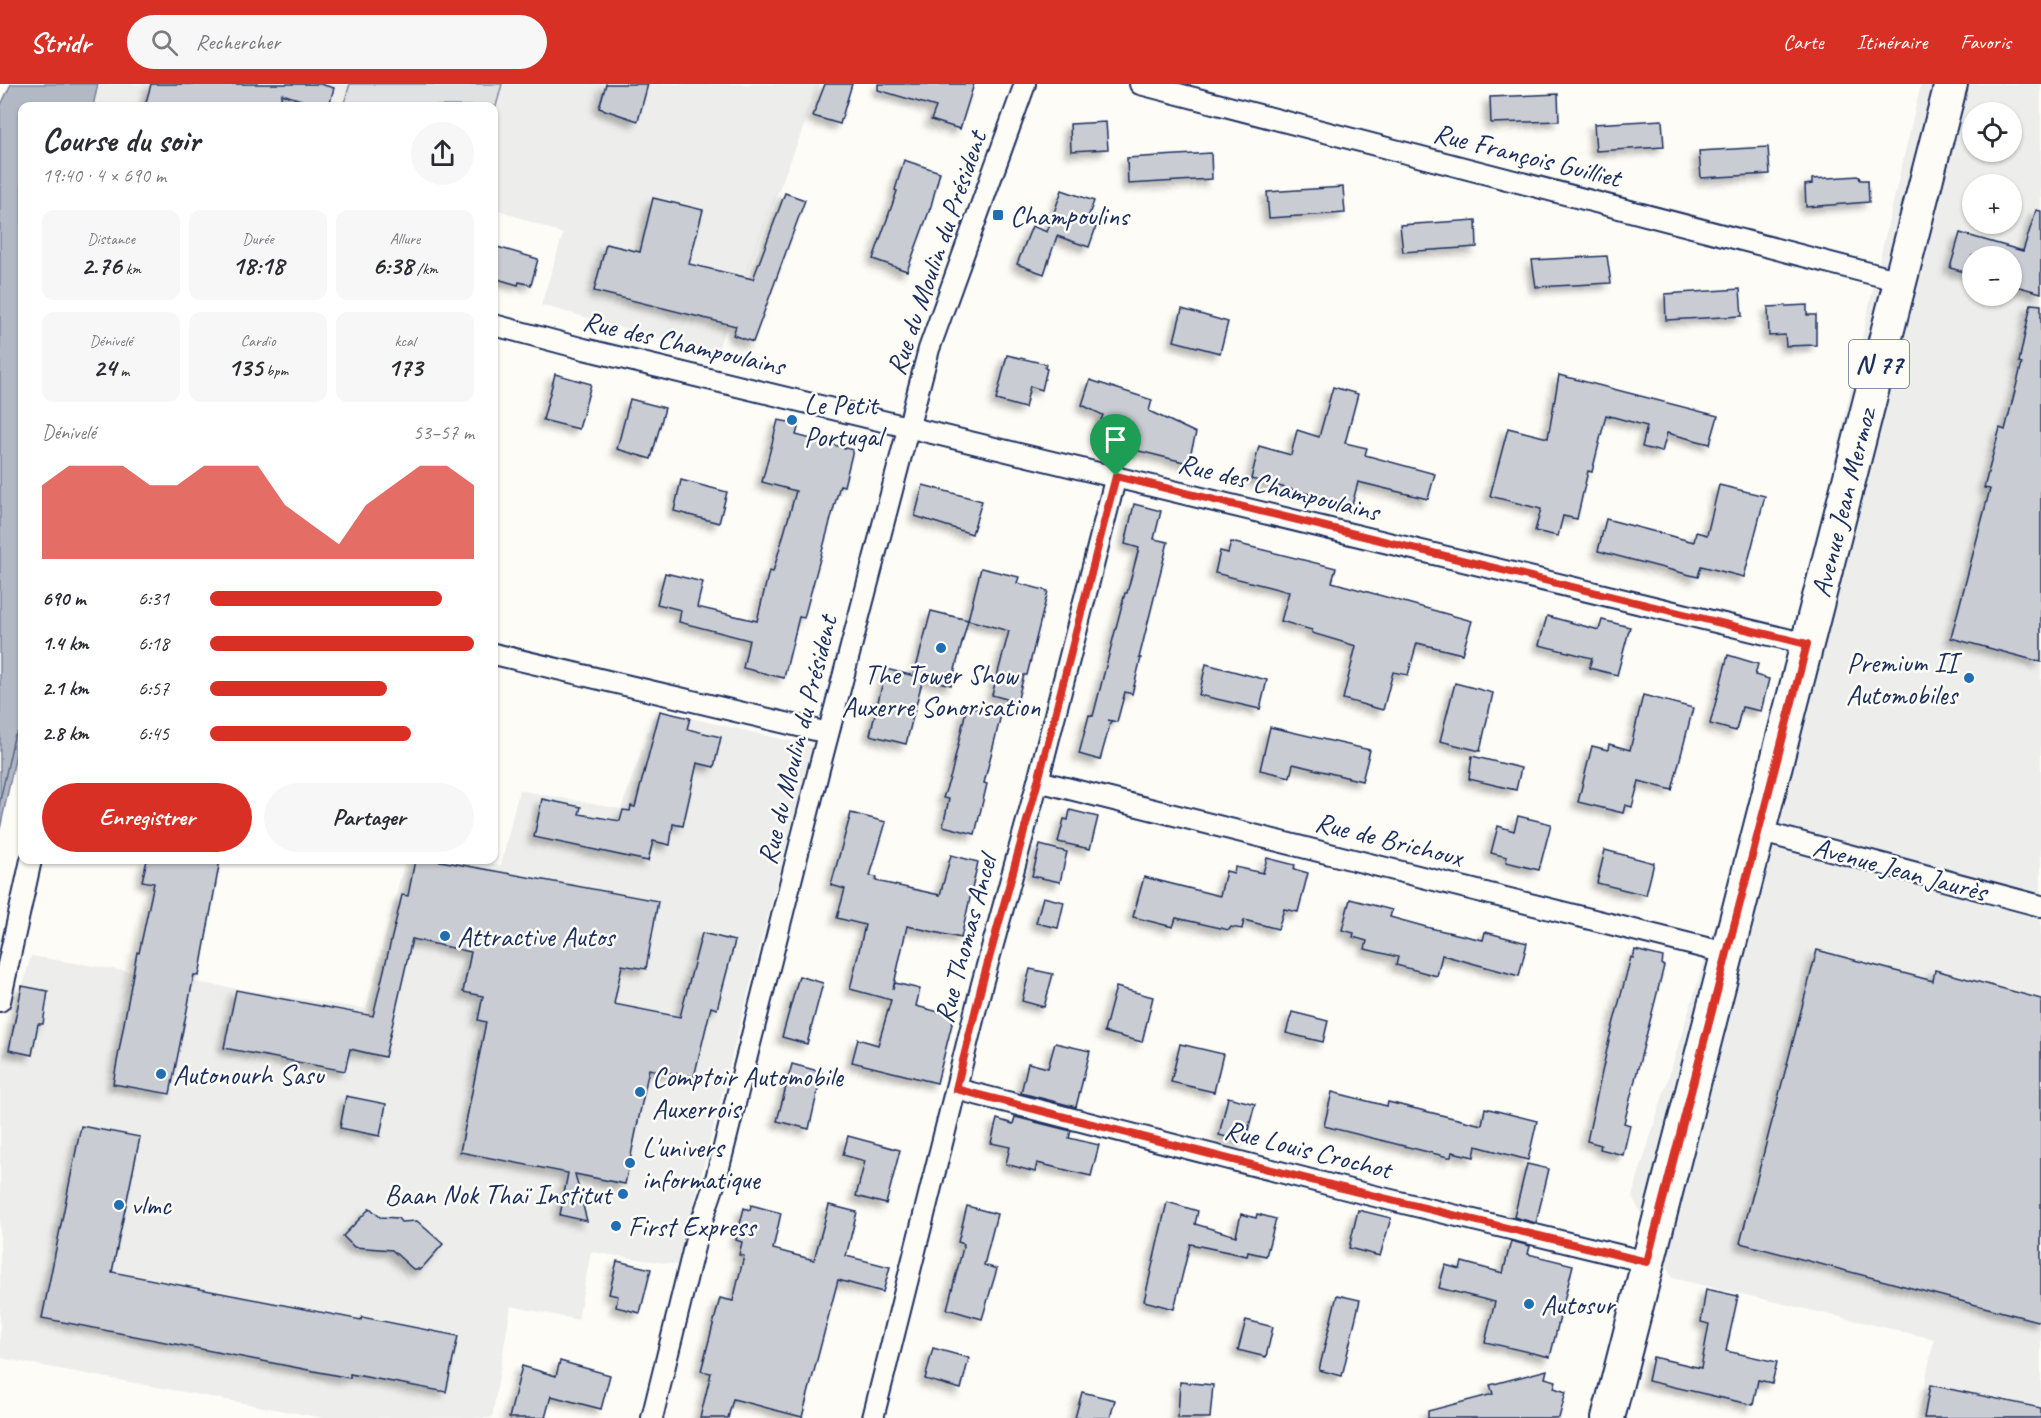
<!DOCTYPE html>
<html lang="fr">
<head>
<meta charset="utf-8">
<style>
	body { margin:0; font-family:Caveat,sans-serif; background:#f7f7f7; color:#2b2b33; height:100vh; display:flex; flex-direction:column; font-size:22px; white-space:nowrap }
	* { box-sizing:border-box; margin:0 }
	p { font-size:20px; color:#7c7c81 }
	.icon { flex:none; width:33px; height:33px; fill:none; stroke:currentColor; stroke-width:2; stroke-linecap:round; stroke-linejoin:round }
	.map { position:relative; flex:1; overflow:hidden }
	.drawer { position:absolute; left:18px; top:18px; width:480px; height:762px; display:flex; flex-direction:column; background:#fff; border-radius:12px; box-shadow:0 2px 4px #0004 }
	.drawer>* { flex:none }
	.tools { position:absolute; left:1962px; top:18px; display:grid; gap:12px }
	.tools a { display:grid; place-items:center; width:60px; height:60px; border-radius:50%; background:#fff; box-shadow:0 2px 4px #0004; font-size:30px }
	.pin { position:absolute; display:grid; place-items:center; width:51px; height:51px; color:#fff; margin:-62px -26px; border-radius:50% 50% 50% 0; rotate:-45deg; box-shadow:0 0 6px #0007 }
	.pin .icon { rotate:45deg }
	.round { display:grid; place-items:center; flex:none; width:63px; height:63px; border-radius:32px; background:#f7f7f7 }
	.headline { display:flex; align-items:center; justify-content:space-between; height:102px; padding:0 24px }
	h1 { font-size:33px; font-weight:700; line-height:45px }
	.figures { display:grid; grid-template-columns:repeat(3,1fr); gap:9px; height:102px; padding:6px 24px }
	.figures div { display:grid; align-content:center; border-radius:12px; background:#f7f7f7; text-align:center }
	.figures b { font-size:26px; font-weight:700 }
	.figures small { font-size:16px; font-weight:400 }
	.figures p { font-size:16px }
	.chart { height:168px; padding:12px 24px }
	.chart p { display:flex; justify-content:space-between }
	.chart svg { width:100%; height:108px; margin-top:6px; fill:#d93025; opacity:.7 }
	.action { display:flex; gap:12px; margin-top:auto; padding:12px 24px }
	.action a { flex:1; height:69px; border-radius:36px; background:#d93025; color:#fff; font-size:24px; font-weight:700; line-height:69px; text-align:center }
	.action a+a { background:#f7f7f7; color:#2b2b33 }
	ul { padding:0 24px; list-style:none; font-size:20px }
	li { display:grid; grid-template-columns:96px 72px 1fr; align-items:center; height:45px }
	li i { height:15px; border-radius:8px; background:#d93025 }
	header { display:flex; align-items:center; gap:36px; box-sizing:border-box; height:84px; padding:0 30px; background:#d93025; color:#fff }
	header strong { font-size:28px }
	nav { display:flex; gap:33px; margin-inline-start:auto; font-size:21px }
	.search { width:420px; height:54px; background:#f7f7f7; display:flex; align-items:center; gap:15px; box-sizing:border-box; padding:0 21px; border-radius:33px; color:#7c7c81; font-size:22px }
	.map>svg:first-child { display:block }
	.built { fill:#edeeec; fill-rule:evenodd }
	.green { fill:#e0e1e3; stroke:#7e88a0; stroke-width:1.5 }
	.water { fill:#b3b8c5; stroke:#76819c; stroke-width:1.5 }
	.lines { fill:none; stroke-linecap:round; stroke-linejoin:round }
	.shore { stroke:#586687; stroke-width:1.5 }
	.building { fill:#c9ccd3; stroke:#1b2f5e; stroke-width:1.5; filter:url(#shadow) }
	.street-casing { stroke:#1b2f5e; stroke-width:24 }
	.primary-casing { stroke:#1b2f5e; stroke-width:36 }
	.street { stroke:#fdfcf7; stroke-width:20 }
	.primary { stroke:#fdfcf7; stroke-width:32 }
	.route-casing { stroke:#fff; stroke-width:12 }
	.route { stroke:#d93025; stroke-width:8 }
	.poi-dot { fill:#1f6fb2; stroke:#fdfcf7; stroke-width:2 }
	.labels { text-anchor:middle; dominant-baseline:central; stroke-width:5; stroke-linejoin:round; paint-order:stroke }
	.shield { fill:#fdfcf7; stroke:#5f6c8c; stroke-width:1.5 }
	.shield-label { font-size:27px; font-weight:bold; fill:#1b2f5e }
	.street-label { font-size:28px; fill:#1b2f5e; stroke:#fdfcf7 }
	.poi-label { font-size:28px; fill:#1b2f5e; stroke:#fdfcf7; text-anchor:start }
</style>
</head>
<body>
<header>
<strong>Stridr</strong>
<div class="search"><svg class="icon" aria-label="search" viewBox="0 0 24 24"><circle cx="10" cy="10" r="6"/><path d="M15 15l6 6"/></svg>Rechercher</div>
<nav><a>Carte</a><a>Itinéraire</a><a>Favoris</a></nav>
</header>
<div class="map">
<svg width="2041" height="1334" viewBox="0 0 2041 1334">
	<defs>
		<filter id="shadow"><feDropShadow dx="-5.5" dy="5.5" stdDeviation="3" flood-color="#0004"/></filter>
	</defs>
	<rect width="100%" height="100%" fill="#fdfcf7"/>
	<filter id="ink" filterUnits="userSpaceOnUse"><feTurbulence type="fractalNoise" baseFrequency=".0167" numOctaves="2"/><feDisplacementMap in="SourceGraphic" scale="12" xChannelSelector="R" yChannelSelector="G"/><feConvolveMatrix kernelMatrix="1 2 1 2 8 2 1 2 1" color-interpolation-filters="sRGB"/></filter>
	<g filter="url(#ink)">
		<g class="built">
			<polygon points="28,0 820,0 716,270 541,221 563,150 494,124 494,22 50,22"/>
			<path d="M1921 0H2041V1334L1918 1333 1934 1255 1672 1194 1632 1112 1773 653 1879 178ZM1972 28H2012V68H1972ZM1972 100H2012V140H1972ZM1972 172H2012V212H1972Z"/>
			<polygon points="656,626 812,662 678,1181 591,1168 578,1236 511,1222 492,1334 323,1334 0,1274 0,982 31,872 366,925 405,776 469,776 501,781 519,706 621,725"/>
		</g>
		<polygon class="green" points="350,0 502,0 494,30 494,22 343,22"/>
		<polygon class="water" points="11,0 98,0 93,22 22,22 22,642 0,745 0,23"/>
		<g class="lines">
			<polyline class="shore" points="0,717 14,653 17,649 22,649"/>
		</g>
		<g class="building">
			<polygon points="151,0 320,0 334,4 329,22 320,22 282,10 279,22 145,22"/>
			<polygon points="606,0 648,0 638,37 599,24"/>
			<polygon points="825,0 852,0 840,40 813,32"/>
			<polygon points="878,0 974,0 960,45 931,36 936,23 878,6"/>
			<polygon points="1558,10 1559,37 1491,39 1490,13"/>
			<polygon points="1662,36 1664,63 1596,67 1594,40"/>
			<polygon points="1106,38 1108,65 1071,67 1070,40"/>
			<polygon points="1768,63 1770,90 1701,94 1699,67"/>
			<polygon points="1211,69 1212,95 1128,100 1127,74"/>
			<polygon points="904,76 940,88 931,122 907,187 873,175 897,107 895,106"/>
			<polygon points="1859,92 1860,96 1868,96 1869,118 1806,123 1805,101 1812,100 1812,95"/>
			<polygon points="1343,103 1345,129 1269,134 1267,108"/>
			<polygon points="1062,106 1094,117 1086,139 1096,143 1089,163 1057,152 1044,190 1017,180 1032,142 1047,148"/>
			<polygon points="785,109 805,116 753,258 733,251 736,242 594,207 606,160 640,168 653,114 703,126 689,180 753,195"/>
			<polygon points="2036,126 2041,127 2041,209 2012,201 2012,172 1972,172 1972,190 1950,184 1960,149 2023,167"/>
			<polygon points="1476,136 1477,163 1403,168 1400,141"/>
			<polygon points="494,162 538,175 531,201 519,198 518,201 494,194"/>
			<polygon points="1607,172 1611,199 1536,203 1532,176"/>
			<polygon points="1740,205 1742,232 1666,236 1665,210"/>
			<polygon points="2031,220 2041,221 2041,578 1951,554 1990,405 1984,404 2000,344 2005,346 2022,279 2019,278"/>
			<polygon points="1807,221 1807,231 1816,231 1816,261 1786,262 1785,251 1769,252 1768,223"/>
			<polygon points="1182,225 1228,238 1220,269 1174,257"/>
			<polygon points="1007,271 1046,280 1045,284 1047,285 1042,306 1030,302 1025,324 996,316"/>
			<polygon points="555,290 591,300 579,345 543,336"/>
			<polygon points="1559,291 1718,332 1710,360 1667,349 1662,368 1642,363 1647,342 1606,331 1592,388 1588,387 1577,435 1563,432 1558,452 1535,447 1541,425 1490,412 1508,344 1548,354"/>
			<polygon points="1090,296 1152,316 1149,327 1196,349 1188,379 1127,364 1133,346 1101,336 1103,331 1082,321"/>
			<polygon points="1333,303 1358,310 1345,359 1367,364 1365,371 1435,390 1428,415 1358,398 1352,421 1251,395 1259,362 1291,371 1297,346 1319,353"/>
			<polygon points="630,315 665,324 651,375 617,365"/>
			<polygon points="778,336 799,340 796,351 853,366 844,402 840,401 804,534 799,533 784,594 743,584 749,556 679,538 681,526 657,520 665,489 703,498 697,523 757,537 769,487 773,488 796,407 762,398"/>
			<polygon points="681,396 727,408 719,439 674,427"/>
			<polygon points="923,401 982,417 972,450 915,432"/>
			<polygon points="1719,401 1765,412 1744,493 1701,482 1698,493 1598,467 1606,435 1694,458 1696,448 1707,451"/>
			<polygon points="1134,420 1161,427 1154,455 1168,458 1139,574 1141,574 1132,610 1125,608 1117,638 1108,636 1111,637 1100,676 1079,670 1089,631 1093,632 1125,509 1127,509 1139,464 1125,460"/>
			<polygon points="1231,458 1336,484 1332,498 1472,537 1462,570 1417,559 1408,591 1393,588 1383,626 1343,615 1356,562 1312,549 1312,546 1281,537 1289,508 1215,489 1220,467 1228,469"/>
			<polygon points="981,484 1019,493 1017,499 1048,507 1027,591 1024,591 1017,618 992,611 1009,547 968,536 951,601 914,592 931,527 968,536"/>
			<polygon points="1547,532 1599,546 1602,536 1630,543 1617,591 1589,584 1592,574 1539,561"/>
			<polygon points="1728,571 1758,580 1755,591 1769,595 1761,627 1742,623 1736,647 1710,640"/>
			<polygon points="1206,580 1267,596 1260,625 1199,611"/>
			<polygon points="886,585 923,594 906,660 870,651"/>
			<polygon points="1455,599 1493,609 1480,667 1440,657"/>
			<polygon points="1643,611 1693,624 1672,706 1639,697 1632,723 1625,721 1623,729 1578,718 1592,662 1608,666 1609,660 1630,666"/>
			<polygon points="967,622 1001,631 984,699 987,700 975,750 943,742 949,715 943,714 951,691"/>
			<polygon points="660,627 690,634 687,645 721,653 714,683 697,679 683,742 673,740 670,761 653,757 648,777 534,753 542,715 581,723 579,730 620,737 623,726 630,727 631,722 635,723"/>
			<polygon points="1270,643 1370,666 1362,697 1293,680 1290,693 1260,686"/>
			<polygon points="1472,672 1521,684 1516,706 1469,695"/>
			<polygon points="1070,726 1098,733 1090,765 1058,758 1064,735 1068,736"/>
			<polygon points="851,729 886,738 870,792 877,793 876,797 940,811 951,771 978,778 961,854 907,842 893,905 895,899 920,905 916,922 954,932 937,999 852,978 858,955 878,961 891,916 850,905 865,841 837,834 845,805 831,801"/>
			<polygon points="1518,732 1551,740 1539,786 1506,778 1507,773 1491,769 1498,742 1514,747"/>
			<polygon points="1040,761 1067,768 1060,798 1032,792"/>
			<polygon points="1605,766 1654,779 1646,811 1597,799"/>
			<polygon points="1267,774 1295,781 1294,785 1308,789 1298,828 1284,825 1278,845 1244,836 1242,845 1231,843 1229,846 1176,834 1173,843 1133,833 1144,793 1220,812 1226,787 1234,789 1235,783 1263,789"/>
			<polygon points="147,776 220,776 199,892 194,891 170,1010 113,1000 137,868 139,869 154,799 142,797"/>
			<polygon points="415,776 435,776 658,817 646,885 622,881 614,920 680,933 702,849 735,857 717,925 711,923 694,993 649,985 625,1100 575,1090 587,1137 560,1131 568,1089 460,1068 486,938 478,936 483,912 463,908 471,868 412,855 385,973 350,965 345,987 224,964 236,906 373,932 402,811 408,812"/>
			<polygon points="1043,813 1064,818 1058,844 1036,839"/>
			<polygon points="1350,815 1392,826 1390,833 1430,844 1483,856 1485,848 1527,859 1519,892 1442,871 1437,892 1396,881 1398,873 1365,865 1367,857 1353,853 1354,849 1342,846"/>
			<polygon points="1635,866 1663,873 1662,881 1664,882 1624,1039 1630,1041 1623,1071 1600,1065 1601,1061 1587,1057 1609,956 1631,873 1633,874"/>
			<polygon points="1817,866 1933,897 1935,886 2041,915 2041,1238 1740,1159"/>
			<polygon points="1030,885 1053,890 1044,923 1022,917"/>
			<polygon points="799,892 823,899 807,960 782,953"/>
			<polygon points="22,902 48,907 43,940 38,940 32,971 9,966"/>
			<polygon points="1116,903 1153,913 1142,958 1104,948"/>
			<polygon points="1292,928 1328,937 1323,958 1286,949"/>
			<polygon points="1055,959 1090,967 1076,1023 1021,1009 1028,979 1048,984"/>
			<polygon points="1180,960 1223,970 1214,1008 1171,998"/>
			<polygon points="792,980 822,988 809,1045 777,1037"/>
			<polygon points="1332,1008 1387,1022 1388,1018 1482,1041 1485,1024 1537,1037 1528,1076 1476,1062 1474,1073 1452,1068 1451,1073 1448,1073 1324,1042"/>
			<polygon points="346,1012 386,1020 380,1052 340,1044"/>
			<polygon points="1228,1013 1255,1020 1245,1058 1219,1051"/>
			<polygon points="1015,1033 1071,1047 1069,1054 1099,1061 1091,1092 1037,1079 1035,1088 1006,1080 1010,1063 991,1059 997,1035 1013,1040"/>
			<polygon points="81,1042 140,1053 112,1188 361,1236 362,1233 458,1252 446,1308 350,1290 350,1294 42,1234"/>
			<polygon points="848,1052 900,1066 886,1120 856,1112 865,1077 843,1071"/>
			<polygon points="1527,1080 1549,1085 1536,1139 1514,1133"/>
			<polygon points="1167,1118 1198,1127 1195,1140 1236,1152 1241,1130 1256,1134 1257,1130 1276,1135 1266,1172 1248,1168 1247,1172 1190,1160 1174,1225 1144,1217"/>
			<polygon points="751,1121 781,1129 773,1165 814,1176 829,1121 857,1128 846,1172 890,1183 883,1208 838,1196 802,1333 733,1315 728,1334 700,1334 711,1289 701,1287 720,1214 733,1217 744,1172 739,1171 742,1158 736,1156 744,1124 750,1126"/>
			<polygon points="967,1122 997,1130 984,1181 997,1185 982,1235 947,1225 964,1160 958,1158"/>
			<polygon points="370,1124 380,1133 398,1134 401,1138 417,1137 443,1160 421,1185 413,1185 392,1166 354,1163 343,1152"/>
			<polygon points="1358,1126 1391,1134 1380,1172 1349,1164"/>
			<polygon points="1511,1157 1530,1162 1528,1170 1573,1181 1550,1273 1485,1258 1495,1218 1439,1204 1445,1181 1460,1185 1462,1178 1503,1189"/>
			<polygon points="617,1177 651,1185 640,1229 616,1223 618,1212 609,1210"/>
			<polygon points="1706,1205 1738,1212 1726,1267 1777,1278 1772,1299 1758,1296 1753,1321 1648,1297 1653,1273 1701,1284 1709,1240 1701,1238"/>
			<polygon points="1337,1211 1360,1216 1342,1292 1319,1286"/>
			<polygon points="1246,1236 1273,1243 1266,1273 1238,1266"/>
			<polygon points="933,1264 969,1274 961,1305 925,1295"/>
			<polygon points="560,1277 610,1291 601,1325 551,1312 545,1334 509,1334 522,1282 556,1292"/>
			<polygon points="1547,1286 1545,1294 1556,1297 1554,1304 1566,1308 1559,1334 1428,1334 1428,1327 1493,1310 1490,1301"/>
			<polygon points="1180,1298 1213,1301 1210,1334 1178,1334"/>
			<polygon points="1930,1301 2041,1324 2041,1334 1924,1334"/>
			<polygon points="1082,1308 1115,1316 1110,1334 1075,1334"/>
		</g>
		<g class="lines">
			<defs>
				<g id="street">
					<polyline points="1140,0 1900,197"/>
					<polyline points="494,241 584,265 1807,560"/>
					<polyline points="494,570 828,649"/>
					<polyline points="1038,697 1726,869"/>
					<polyline points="1758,747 2041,822"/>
					<polyline points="0,917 31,776"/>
					<polyline points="956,1005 1354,1107 1647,1178"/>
					<polyline points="652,1334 697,1151 716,1095 819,685 929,265 1025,0"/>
					<polyline points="873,1334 982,900 1038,697 1116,392"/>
				</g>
				<polyline id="primary" points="1608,1334 1951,0"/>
			</defs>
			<use href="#street" class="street-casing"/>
			<use href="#primary" class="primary-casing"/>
			<use href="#street" class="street"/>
			<use href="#primary" class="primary"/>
		</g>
	</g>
	<g class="lines" filter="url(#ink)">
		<defs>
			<polygon id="route" points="1116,392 1807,560 1647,1178 1354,1107 956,1005 982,900 1038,697"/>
		</defs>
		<use href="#route" class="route-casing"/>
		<use href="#route" class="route"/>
	</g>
	<g class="poi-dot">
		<rect x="992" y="125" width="12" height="12" rx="3"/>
		<circle cx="792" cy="336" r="6"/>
		<circle cx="941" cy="564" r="6"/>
		<circle cx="1969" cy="594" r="6"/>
		<circle cx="445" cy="852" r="6"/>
		<circle cx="161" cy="990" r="6"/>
		<circle cx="640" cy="1008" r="6"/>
		<circle cx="630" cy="1079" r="6"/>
		<circle cx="623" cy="1110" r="6"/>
		<circle cx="119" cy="1121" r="6"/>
		<circle cx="616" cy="1142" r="6"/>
		<circle cx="1529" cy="1220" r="6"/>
	</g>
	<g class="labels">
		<rect class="shield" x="1849" y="256" width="60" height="48" rx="4.5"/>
		<g class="shield-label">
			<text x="1879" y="280">N 77</text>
		</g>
		<g class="street-label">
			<text transform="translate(1527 71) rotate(14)">Rue François Guilliet</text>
			<text transform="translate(936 169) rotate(-71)">Rue du Moulin du Président</text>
			<text transform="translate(684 259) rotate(13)">Rue des Champoulains</text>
			<text transform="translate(1279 403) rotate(14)">Rue des Champoulains</text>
			<text transform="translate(1843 419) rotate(-76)">Avenue Jean Mermoz</text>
			<text transform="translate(797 656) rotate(-76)">Rue du Moulin du Président</text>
			<text transform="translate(1389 755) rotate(14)">Rue de Brichoux</text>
			<text transform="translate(1900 785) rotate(15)">Avenue Jean Jaurès</text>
			<text transform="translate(965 855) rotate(-75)">Rue Thomas Ancel</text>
			<text transform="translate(1308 1065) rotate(14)">Rue Louis Crochot</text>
		</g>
		<g class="poi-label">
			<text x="1010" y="131">Champoulins</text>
			<text x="804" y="320">Le Petit<tspan x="804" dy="32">Portugal</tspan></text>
			<text x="1957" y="578" text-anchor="end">Premium II<tspan x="1957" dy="32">Automobiles</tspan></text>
			<text x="941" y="590" text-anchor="middle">The Tower Show<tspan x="941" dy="32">Auxerre Sonorisation</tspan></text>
			<text x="457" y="852">Attractive Autos</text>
			<text x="173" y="990">Autonourh Sasu</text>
			<text x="652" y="992">Comptoir Automobile<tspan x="652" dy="32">Auxerrois</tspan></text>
			<text x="642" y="1063">L'univers<tspan x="642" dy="32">informatique</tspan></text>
			<text x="611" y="1110" text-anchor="end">Baan Nok Thaï Institut</text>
			<text x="131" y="1121">vlmc</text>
			<text x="628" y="1142">First Express</text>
			<text x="1541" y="1220">Autosur</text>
		</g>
	</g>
</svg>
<div class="tools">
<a><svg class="icon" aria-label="locate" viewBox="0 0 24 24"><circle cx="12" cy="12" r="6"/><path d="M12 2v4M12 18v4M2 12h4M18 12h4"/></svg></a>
<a>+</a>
<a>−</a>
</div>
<div class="pin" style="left:1116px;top:392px;background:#1e9e55"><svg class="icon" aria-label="arrive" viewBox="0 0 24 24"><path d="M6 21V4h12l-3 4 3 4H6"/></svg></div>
<section class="drawer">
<div class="headline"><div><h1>Course du soir</h1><p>19:40 · 4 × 690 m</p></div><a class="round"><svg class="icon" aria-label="share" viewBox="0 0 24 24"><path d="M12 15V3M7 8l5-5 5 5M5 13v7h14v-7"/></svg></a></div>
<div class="figures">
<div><p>Distance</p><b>2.76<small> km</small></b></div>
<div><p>Durée</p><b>18:18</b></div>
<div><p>Allure</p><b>6:38<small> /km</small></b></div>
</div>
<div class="figures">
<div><p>Dénivelé</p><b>24<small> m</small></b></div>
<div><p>Cardio</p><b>135<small> bpm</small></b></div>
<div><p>kcal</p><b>173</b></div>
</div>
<div class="chart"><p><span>Dénivelé</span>53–57 m</p>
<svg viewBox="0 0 160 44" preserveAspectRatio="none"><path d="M0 44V14L10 6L20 6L30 6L40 14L50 14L60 6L70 6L80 6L90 22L100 30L110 38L120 22L130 14L140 6L150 6L160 14V44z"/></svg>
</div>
<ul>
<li><b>690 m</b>6:31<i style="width:88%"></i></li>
<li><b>1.4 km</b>6:18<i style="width:100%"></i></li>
<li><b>2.1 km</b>6:57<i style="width:67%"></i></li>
<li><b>2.8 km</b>6:45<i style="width:76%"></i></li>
</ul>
<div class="action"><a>Enregistrer</a><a>Partager</a></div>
</section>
</div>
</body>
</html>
